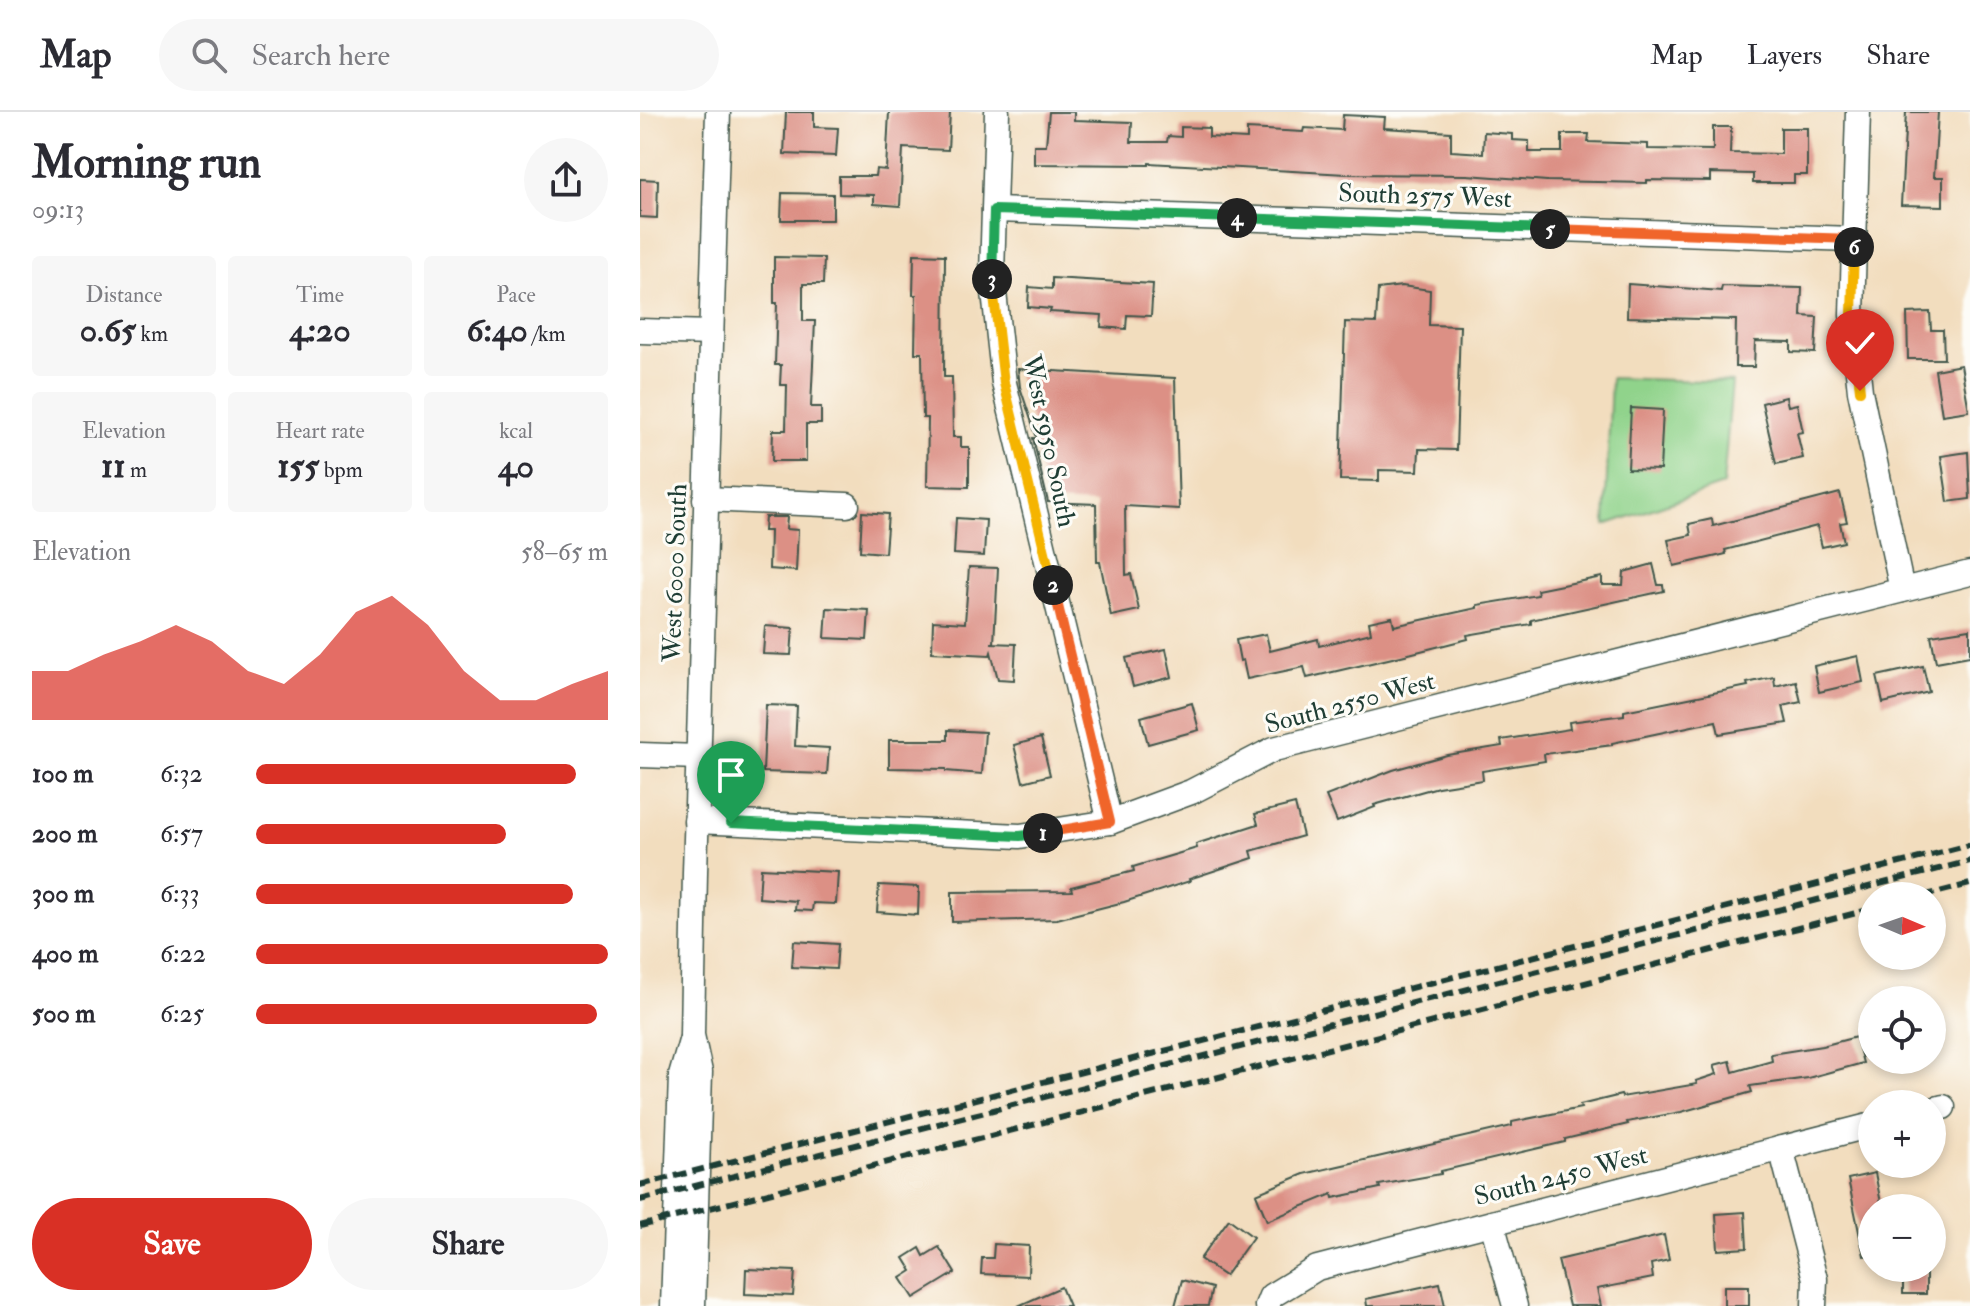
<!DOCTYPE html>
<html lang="en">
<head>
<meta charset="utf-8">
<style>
	body { margin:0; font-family:"IM FELL Double Pica",serif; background:#f7f7f7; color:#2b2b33; height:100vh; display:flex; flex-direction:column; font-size:30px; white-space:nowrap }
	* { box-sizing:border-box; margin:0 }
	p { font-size:26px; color:#7c7c81 }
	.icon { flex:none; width:44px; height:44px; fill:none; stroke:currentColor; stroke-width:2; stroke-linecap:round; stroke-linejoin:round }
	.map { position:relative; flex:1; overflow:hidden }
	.drawer { display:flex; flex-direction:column; background:#fff; width:640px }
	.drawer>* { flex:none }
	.needle { width:52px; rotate:92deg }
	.fabs { position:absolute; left:1218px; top:770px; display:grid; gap:16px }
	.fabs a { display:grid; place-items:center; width:88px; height:88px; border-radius:50%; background:#fff; box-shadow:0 4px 12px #0003; font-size:40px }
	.pin { position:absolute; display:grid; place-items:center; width:68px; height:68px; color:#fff; margin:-82px -34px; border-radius:50% 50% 50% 0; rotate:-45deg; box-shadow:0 0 8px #0007 }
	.pin .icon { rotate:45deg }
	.km { position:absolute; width:40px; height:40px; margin:-20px; border-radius:50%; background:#222; color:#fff; font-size:22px; line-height:40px; text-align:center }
	.round { display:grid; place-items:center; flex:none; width:84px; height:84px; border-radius:42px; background:#f7f7f7 }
	.overview { display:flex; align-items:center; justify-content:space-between; height:136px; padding:0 32px }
	h1 { font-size:44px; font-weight:700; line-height:60px }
	.stats { display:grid; grid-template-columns:repeat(3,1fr); gap:12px; height:136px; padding:8px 32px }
	.stats div { display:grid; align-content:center; border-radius:8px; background:#f7f7f7; text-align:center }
	.stats b { font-size:34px; font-weight:700 }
	.stats small { font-size:22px; font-weight:400 }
	.stats p { font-size:22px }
	.chart { height:224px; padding:16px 32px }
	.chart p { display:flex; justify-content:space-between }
	.chart svg { width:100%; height:144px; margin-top:8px; fill:#d93025; opacity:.7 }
	.cta { display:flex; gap:16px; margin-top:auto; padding:16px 32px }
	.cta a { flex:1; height:92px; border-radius:48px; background:#d93025; color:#fff; font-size:32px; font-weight:700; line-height:92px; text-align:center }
	.cta a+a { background:#f7f7f7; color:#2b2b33 }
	ul { padding:0 32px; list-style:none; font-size:26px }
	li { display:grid; grid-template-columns:128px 96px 1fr; align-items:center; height:60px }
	li i { height:20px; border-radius:10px; background:#d93025 }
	header { display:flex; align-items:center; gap:48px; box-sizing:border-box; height:112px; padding:0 40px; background:#fff; border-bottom:2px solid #e1e1e2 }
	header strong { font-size:38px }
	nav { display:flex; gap:44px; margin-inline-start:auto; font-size:28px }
	.search { width:560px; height:72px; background:#f7f7f7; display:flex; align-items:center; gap:20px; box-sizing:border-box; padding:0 28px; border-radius:44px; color:#7c7c81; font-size:30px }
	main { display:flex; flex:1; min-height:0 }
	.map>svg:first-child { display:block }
	.green { fill:#90d38b; stroke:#588860; stroke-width:2 }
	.building { fill:#dc9085 }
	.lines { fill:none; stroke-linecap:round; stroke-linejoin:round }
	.minor-casing { stroke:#3f5549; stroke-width:27 }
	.minor { stroke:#fff; stroke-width:24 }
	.rail { stroke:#1f3d34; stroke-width:6; stroke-dasharray:12 6; stroke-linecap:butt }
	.split-1-casing { stroke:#fff; stroke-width:16 }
	.split-2-casing { stroke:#fff; stroke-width:16 }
	.split-3-casing { stroke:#fff; stroke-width:16 }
	.split-4-casing { stroke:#fff; stroke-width:16 }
	.split-5-casing { stroke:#fff; stroke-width:16 }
	.split-6-casing { stroke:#fff; stroke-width:16 }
	.split-7-casing { stroke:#fff; stroke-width:16 }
	.split-1 { stroke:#22a559; stroke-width:10 }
	.split-2 { stroke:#f0652b; stroke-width:10 }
	.split-3 { stroke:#f5b400; stroke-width:10 }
	.split-4 { stroke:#22a559; stroke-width:10 }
	.split-5 { stroke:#22a559; stroke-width:10 }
	.split-6 { stroke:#f0652b; stroke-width:10 }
	.split-7 { stroke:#f5b400; stroke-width:10 }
	.labels { text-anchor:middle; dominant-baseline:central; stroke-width:6; stroke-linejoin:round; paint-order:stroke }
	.street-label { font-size:26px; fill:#1f3d34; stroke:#fdfcf7 }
</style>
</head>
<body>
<header>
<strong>Map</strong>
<div class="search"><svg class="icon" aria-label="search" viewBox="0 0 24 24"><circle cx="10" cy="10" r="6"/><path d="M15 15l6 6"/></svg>Search here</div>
<nav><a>Map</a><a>Layers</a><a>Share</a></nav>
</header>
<main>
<section class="drawer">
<div class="overview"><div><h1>Morning run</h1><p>09:13</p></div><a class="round"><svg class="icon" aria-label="share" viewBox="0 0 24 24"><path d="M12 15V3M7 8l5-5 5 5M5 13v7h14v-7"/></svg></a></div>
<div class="stats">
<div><p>Distance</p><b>0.65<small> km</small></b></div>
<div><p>Time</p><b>4:20</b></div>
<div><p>Pace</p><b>6:40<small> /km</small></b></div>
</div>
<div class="stats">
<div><p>Elevation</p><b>11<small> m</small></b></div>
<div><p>Heart rate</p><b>155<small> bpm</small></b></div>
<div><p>kcal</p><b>40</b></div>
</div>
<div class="chart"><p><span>Elevation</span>58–65 m</p>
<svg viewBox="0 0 160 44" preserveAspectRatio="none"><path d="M0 44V29L10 29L20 24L30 20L40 15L50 20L60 29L70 33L80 24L90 11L100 6L110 15L120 29L130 38L140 38L150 33L160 29V44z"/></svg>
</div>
<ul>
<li><b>100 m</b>6:32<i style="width:91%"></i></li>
<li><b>200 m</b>6:57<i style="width:71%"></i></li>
<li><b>300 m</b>6:33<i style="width:90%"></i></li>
<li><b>400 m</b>6:22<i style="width:100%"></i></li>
<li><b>500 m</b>6:25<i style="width:97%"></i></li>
</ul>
<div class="cta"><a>Save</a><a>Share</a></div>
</section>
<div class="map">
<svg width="1330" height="1194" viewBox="0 0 1330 1194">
	<rect width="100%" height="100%" fill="#fdfcf7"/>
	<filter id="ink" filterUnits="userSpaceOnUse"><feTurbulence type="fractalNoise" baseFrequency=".0125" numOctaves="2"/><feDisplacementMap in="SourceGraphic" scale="16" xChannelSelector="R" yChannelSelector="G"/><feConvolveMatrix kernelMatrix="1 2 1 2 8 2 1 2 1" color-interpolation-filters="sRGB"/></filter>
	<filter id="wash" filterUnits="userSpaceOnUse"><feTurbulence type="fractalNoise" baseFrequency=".006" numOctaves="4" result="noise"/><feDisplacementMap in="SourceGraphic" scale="32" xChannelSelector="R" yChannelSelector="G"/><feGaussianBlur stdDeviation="1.8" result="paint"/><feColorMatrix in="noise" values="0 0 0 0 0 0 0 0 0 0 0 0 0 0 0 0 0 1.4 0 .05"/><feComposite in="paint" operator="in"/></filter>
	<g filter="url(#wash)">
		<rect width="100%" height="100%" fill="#f2ddbe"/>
		<polygon class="green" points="971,266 1092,270 1083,373 965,413"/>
		<g id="blocks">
			<g class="building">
				<polygon points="146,0 174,0 174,15 198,16 196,44 144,42"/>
				<polygon points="249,0 310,0 308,38 263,36 260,94 234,92 234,83 199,82 199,64 235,64 236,57 246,58"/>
				<polygon points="409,0 434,0 434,8 492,10 491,30 527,30 528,24 541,25 541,15 569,16 569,25 607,27 607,17 663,20 664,16 702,18 703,3 745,5 744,16 811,20 811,39 843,41 844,20 872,22 872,28 889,29 889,40 922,40 922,22 949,22 948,30 1008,32 1008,37 1073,38 1073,15 1091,15 1090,41 1141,42 1141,16 1167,16 1167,63 1154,63 1154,71 1113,71 1113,62 1070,61 1070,69 1007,68 1007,71 907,69 827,63 706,62 509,51 509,53 394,52 394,33 406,33"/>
				<polygon points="1266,0 1298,0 1294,65 1303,65 1303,94 1261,93"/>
				<polygon points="0,67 18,68 17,106 0,105"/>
				<polygon points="142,81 193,82 193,108 141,108"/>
				<polygon points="274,142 305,143 304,265 312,265 313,325 321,325 321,335 329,335 329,375 287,374 288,306 283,306 282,241 275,241 276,183 273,183"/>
				<polygon points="134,145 184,146 183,172 163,172 163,209 175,209 171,295 181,295 181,312 166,312 166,349 132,349 133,318 146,318 147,273 140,273 141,253 135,253 137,191 134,191"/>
				<polygon points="412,166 513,172 511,204 487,203 486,217 461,215 462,203 410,200 411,197 388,195 389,175 412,177"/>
				<polygon points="988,172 1081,179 1082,174 1162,176 1161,204 1177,205 1175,241 1151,240 1151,230 1115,229 1114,255 1095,255 1096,208 987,205"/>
				<polygon points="762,174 790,178 789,213 820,214 816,338 779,337 778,359 739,358 739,369 700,368 705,210 736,211 738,177"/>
				<polygon points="1290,200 1291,218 1303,218 1304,247 1268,247 1267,201"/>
				<polygon points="1321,253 1329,299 1302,303 1295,258"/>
				<polygon points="378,257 535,266 539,397 485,394 486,463 491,462 499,498 471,504 460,450 457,450 456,392 408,390 393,326 397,326 380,275"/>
				<polygon points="1146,285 1148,294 1157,292 1163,320 1157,321 1163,346 1136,352 1122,291"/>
				<polygon points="991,296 1023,298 1020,358 988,357"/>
				<polygon points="1328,340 1330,387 1308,390 1301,344"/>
				<polygon points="1200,381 1207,410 1200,411 1204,430 1182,435 1177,414 1085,438 1086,442 1034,454 1028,428 1051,423 1049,412 1072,407 1073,414"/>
				<polygon points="222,400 248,402 245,441 220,439"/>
				<polygon points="125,405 147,405 146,417 158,418 156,459 129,457 130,419 124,419"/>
				<polygon points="316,406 346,408 344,444 314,442"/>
				<polygon points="1013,452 1018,473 1023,473 1024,479 891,508 891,512 827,523 828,527 761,544 667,566 664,555 607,567 603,548 600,549 596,528 626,522 630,539 678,527 679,534 731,521 729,510 752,505 754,514 837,496 837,493 898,483 897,478 962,465 962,473 983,473 984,460"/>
				<polygon points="329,455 358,456 354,531 351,531 376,532 374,568 358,567 351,540 350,543 292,540 293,509 325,511"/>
				<polygon points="187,496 229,498 227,528 185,526"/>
				<polygon points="125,514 153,516 151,543 123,542"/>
				<polygon points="1330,517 1330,544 1296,550 1291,523"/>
				<polygon points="526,537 532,565 493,575 486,546"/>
				<polygon points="1218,544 1223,570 1179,580 1174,554"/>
				<polygon points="1283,554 1289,580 1243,591 1237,564"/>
				<polygon points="1134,565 1135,574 1156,569 1161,590 1143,594 1147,611 1079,622 1076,609 972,631 972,633 904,642 905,649 842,659 843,668 798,675 734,693 735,695 697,710 686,684 753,658 807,643 862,634 861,628 930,617 929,610 984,603 984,599 1108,574 1107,571"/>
				<polygon points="552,591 559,618 508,632 501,605"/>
				<polygon points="126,593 157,594 155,634 189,636 187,662 123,660"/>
				<polygon points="308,618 345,620 342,662 306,659 306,657 249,656 249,628 308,628"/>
				<polygon points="401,626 410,663 383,670 374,633"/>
				<polygon points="655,692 663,724 611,739 613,746 549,767 550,769 484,790 417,807 312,810 312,780 432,779 431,775 494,759 493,755 557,736 556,732 618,712 615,702"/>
				<polygon points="121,756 198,760 196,792 173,791 172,799 155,798 156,789 119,786"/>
				<polygon points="239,773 279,775 278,803 237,800"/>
				<polygon points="154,829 198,832 196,857 152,855"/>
				<polygon points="1216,925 1223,951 1168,966 1110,974 1112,980 1041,1000 987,1010 988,1012 925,1027 925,1030 801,1059 801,1062 739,1073 740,1076 693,1086 692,1082 627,1109 616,1082 664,1062 872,1014 872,1010 941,996 940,993 981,983 982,985 1057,972 1056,969 1077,962 1074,953 1090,949 1093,960 1132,949 1131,942 1182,934"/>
				<polygon points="1235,1061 1242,1096 1232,1096 1232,1143 1224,1144 1208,1067"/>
				<polygon points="1105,1100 1107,1136 1078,1138 1076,1102"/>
				<polygon points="589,1107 613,1125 585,1164 560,1147"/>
				<polygon points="1024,1123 1029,1148 1011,1152 1013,1166 957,1177 961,1194 929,1194 918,1148"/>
				<polygon points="354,1132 389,1134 388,1164 341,1162 342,1146 353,1146"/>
				<polygon points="299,1135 315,1161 274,1186 261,1166 272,1159 264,1146 280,1136 284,1144"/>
				<polygon points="106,1157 155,1159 153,1184 105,1182"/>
				<rect x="1263" y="1160" width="23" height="22"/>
				<polygon points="542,1168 572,1176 568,1194 535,1194"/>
				<polygon points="800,1171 805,1194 727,1194 726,1187"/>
				<rect x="1084" y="1174" width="25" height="20"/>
				<polygon points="421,1175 429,1194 378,1194"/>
			</g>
		</g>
	</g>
	<g filter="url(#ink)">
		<use href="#blocks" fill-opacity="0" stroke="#3f5549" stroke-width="2"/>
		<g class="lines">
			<defs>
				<g id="minor">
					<polyline points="357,0 352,162 364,271 470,710"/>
					<polyline points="1218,0 1212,202 1220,279 1262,478"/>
					<polyline points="354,98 1214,127"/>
					<polyline points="0,219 71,221"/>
					<polyline points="65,387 207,393"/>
					<polyline points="0,643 58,645"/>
					<polyline points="56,709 380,724 470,710 551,680 634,637 1330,461"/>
					<polyline points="1292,998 1303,995"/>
					<polyline points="1141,1036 1175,1167 1174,1194"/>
					<polyline points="852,1111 875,1194"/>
					<polyline points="33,1194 41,964 51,929"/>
					<polyline points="53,1194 60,960 52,923 55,760 78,0"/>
					<polyline points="627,1194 631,1184 677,1156 1232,1013"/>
				</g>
			</defs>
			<use href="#minor" class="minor-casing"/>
			<use href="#minor" class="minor"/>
			<g class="rail">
				<polyline points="1283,784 1330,772"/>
				<polyline points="0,1073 1330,733"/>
				<polyline points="0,1088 1330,749"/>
				<polyline points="0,1114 1232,797"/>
			</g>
		</g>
	</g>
	<g class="lines" filter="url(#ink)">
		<defs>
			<polyline id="split-1" points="91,711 380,724 403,721"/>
			<polyline id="split-2" points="403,721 470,710 413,473"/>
			<polyline id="split-3" points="352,167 364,271 413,473"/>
			<polyline id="split-4" points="352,167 354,98 597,106"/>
			<polyline id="split-5" points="597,106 910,117"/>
			<polyline id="split-6" points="910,117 1214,127 1214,135"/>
			<polyline id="split-7" points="1214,135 1212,202 1220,279"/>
		</defs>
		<use href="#split-1" class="split-1-casing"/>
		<use href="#split-2" class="split-2-casing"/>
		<use href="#split-3" class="split-3-casing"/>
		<use href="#split-4" class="split-4-casing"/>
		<use href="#split-5" class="split-5-casing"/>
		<use href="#split-6" class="split-6-casing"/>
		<use href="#split-7" class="split-7-casing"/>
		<use href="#split-1" class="split-1"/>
		<use href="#split-2" class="split-2"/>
		<use href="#split-3" class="split-3"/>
		<use href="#split-4" class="split-4"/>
		<use href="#split-5" class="split-5"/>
		<use href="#split-6" class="split-6"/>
		<use href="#split-7" class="split-7"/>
	</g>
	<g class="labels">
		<g class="street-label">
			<text transform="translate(785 84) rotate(2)">South 2575 West</text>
			<text transform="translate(409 329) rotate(78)">West 5950 South</text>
			<text transform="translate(35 461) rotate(-88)">West 6000 South</text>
			<text transform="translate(710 591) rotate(-15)">South 2550 West</text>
			<text transform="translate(921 1064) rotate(-14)">South 2450 West</text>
		</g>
	</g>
</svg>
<div class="fabs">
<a><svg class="needle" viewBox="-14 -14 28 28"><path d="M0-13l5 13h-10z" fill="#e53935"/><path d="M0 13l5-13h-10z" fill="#7c7c81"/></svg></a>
<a><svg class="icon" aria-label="locate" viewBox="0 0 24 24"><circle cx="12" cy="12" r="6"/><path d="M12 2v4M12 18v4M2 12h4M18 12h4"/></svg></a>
<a>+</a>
<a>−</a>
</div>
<div class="pin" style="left:91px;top:711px;background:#1e9e55"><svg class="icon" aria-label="arrive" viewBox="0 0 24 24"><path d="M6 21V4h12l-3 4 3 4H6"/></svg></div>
<div class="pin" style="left:1220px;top:279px;background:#d93025"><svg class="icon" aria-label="check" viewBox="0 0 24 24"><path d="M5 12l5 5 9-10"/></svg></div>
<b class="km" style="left:403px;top:721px">1</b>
<b class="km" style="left:413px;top:473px">2</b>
<b class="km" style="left:352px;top:167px">3</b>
<b class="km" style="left:597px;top:106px">4</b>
<b class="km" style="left:910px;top:117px">5</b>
<b class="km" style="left:1214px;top:135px">6</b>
</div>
</main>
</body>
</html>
